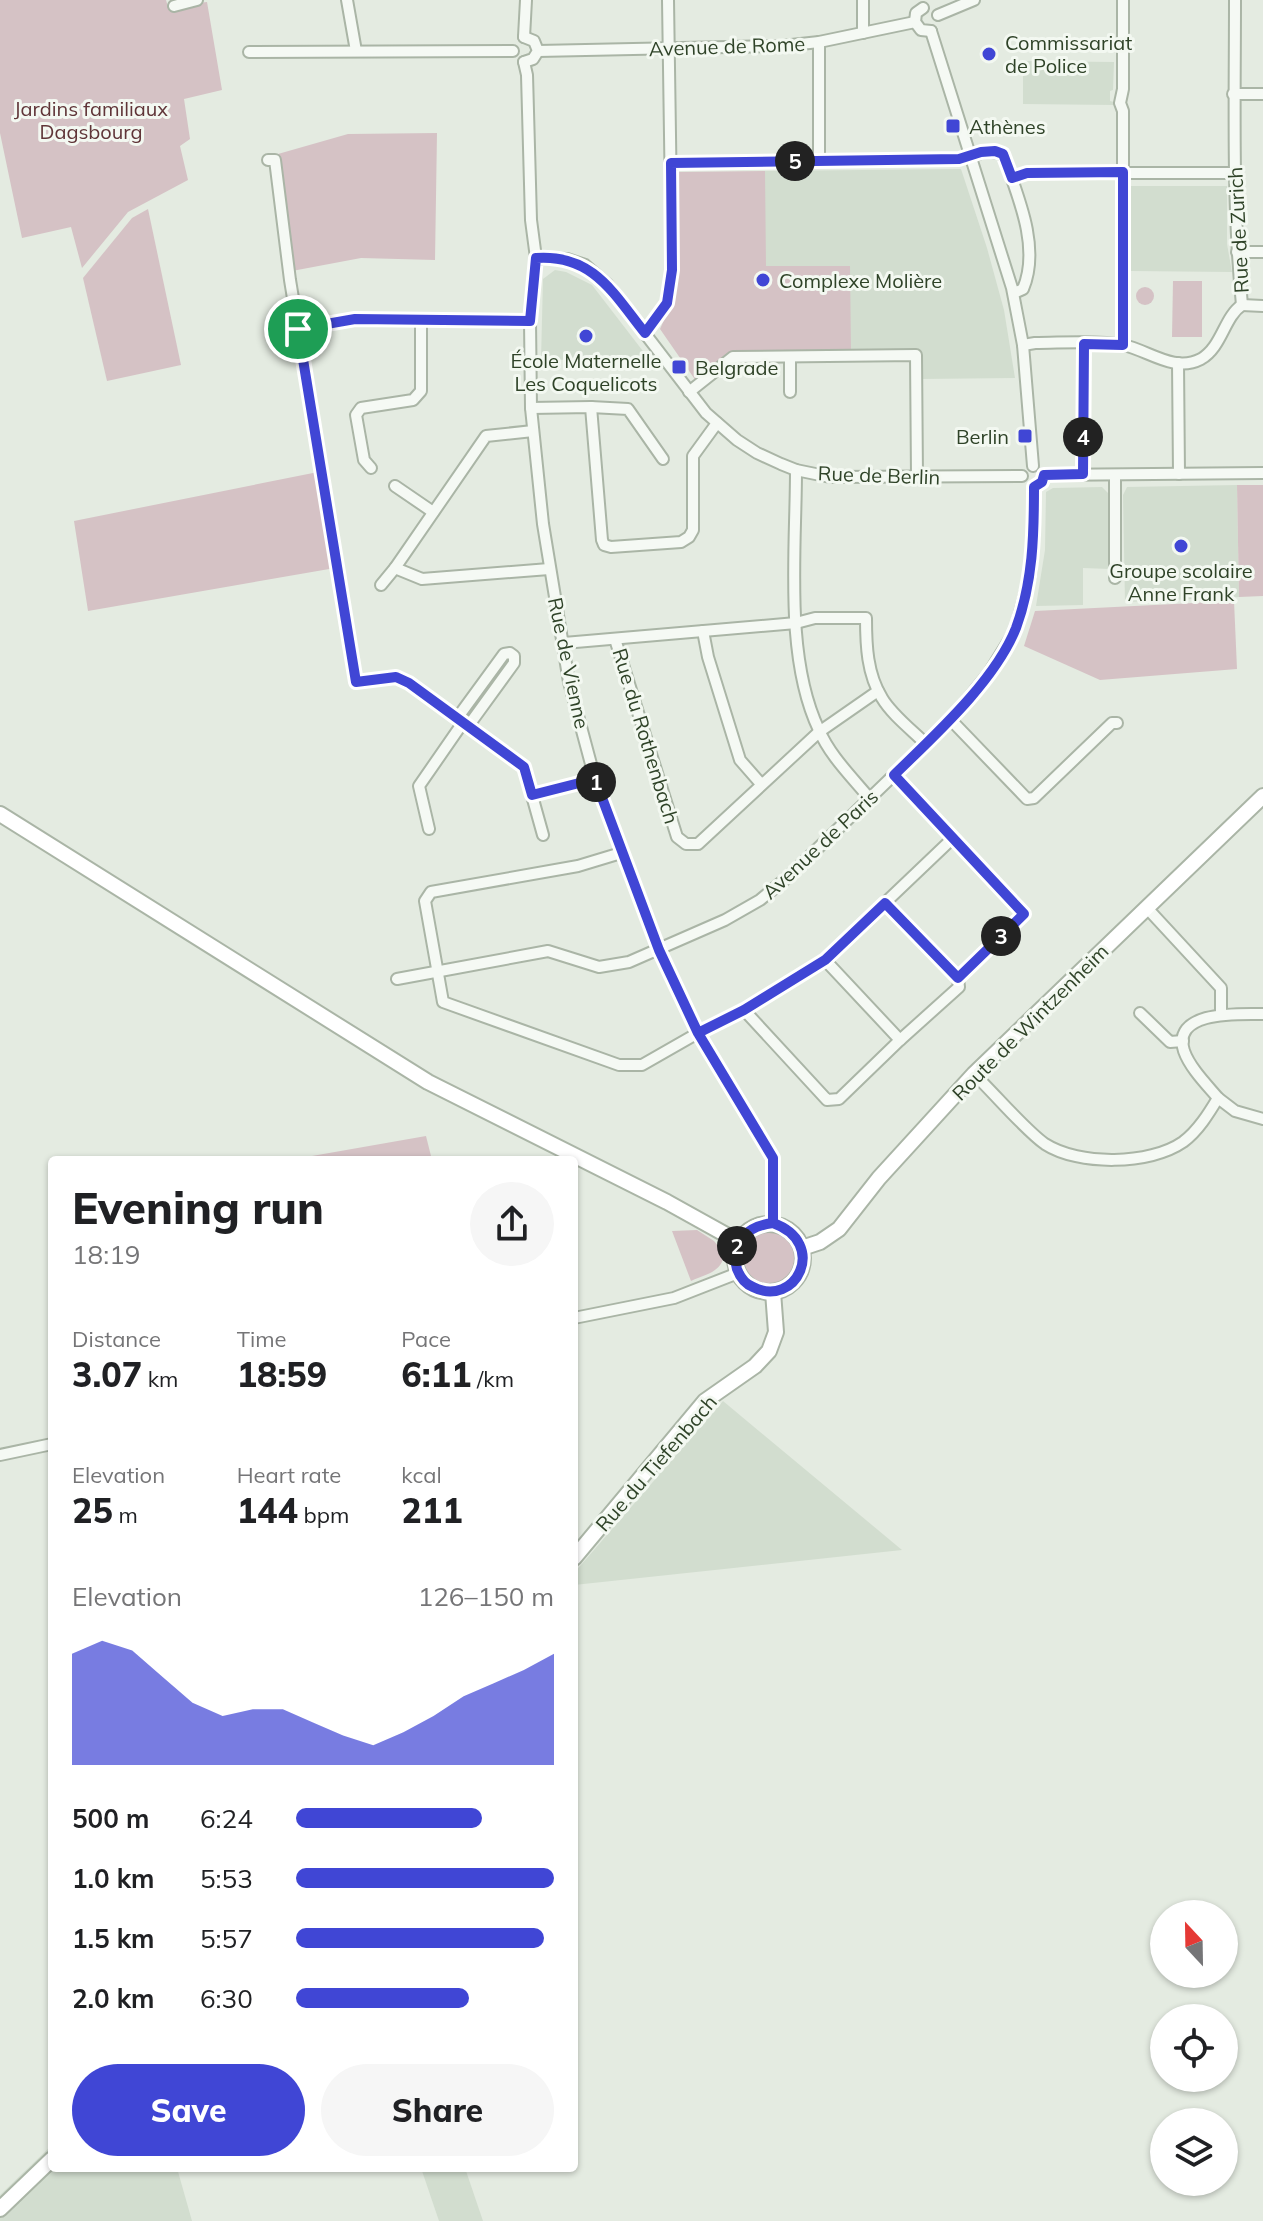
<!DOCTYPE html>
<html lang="en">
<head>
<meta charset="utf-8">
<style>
	body { margin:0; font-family:Mulish,sans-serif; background:#f6f6f6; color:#202124; height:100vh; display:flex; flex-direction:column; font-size:30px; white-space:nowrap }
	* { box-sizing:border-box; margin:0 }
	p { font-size:26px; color:#757577 }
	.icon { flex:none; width:44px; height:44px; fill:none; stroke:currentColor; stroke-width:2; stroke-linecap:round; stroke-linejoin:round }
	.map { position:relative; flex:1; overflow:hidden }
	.side { position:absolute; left:48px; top:1156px; width:530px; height:1016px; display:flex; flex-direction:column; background:#fff; border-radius:8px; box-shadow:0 2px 6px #0004 }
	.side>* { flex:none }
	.needle { width:52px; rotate:338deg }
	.controls { position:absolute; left:1150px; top:1900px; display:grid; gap:16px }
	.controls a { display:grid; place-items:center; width:88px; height:88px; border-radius:50%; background:#fff; box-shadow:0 2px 6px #0004; font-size:40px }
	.pin { position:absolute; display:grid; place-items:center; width:68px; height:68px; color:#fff; margin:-34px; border:4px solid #fff; border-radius:50%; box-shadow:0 2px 8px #0007 }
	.km { position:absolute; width:40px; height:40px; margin:-20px; border-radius:50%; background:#222; color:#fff; font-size:22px; line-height:40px; text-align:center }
	.round { display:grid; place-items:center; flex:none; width:84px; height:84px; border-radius:42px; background:#f6f6f6 }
	.summary { display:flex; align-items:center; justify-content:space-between; height:136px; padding:0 24px }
	h1 { font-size:44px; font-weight:800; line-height:60px }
	.metrics { display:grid; grid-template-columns:repeat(3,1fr); gap:12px; height:136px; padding:8px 24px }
	.metrics div { display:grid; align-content:center }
	.metrics b { font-size:34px; font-weight:800 }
	.metrics small { font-size:22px; font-weight:400 }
	.metrics p { font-size:22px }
	.chart { height:224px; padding:16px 24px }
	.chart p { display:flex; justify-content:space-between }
	.chart svg { width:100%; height:144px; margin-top:8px; fill:#4046d5; opacity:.7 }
	.primary-button { display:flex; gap:16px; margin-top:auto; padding:16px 24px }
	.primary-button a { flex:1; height:92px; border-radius:48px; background:#4046d5; color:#fff; font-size:32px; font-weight:800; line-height:92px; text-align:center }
	.primary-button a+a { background:#f6f6f6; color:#202124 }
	ul { padding:0 24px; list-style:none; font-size:26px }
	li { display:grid; grid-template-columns:128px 96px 1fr; align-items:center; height:60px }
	li i { height:20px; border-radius:10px; background:#4046d5 }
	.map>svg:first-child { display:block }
	.built { fill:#d2ddcf }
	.green { fill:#d5c2c5 }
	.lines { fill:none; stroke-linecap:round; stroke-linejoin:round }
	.street-casing { stroke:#aab5a6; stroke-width:14 }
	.secondary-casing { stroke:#aab5a6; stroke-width:18 }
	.street { stroke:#f5f9f4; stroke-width:10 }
	.secondary { stroke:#fff; stroke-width:14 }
	.route-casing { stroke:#fff; stroke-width:16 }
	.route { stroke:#4046d5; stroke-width:10 }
	.poi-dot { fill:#4046d5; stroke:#f3f8f1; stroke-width:3 }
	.labels { text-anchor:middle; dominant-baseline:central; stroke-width:6; stroke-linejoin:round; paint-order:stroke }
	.poi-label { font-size:20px; fill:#2f4328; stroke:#f3f8f1; text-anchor:start }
	.street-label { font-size:20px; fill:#2f4328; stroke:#f3f8f1 }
	.park-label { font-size:20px; fill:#603538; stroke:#f3f8f1 }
</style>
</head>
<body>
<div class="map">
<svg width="1263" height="2221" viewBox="0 0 1263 2221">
	<rect width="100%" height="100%" fill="#e4ebe1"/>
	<g class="built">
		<polygon points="1023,61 1114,62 1113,90 1110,91 1110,101 1114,102 1114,105 1023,104"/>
		<polygon points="961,169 987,248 1004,310 1015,378 920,379 919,352 851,352 765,267 765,171"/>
		<polygon points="1131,186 1227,186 1227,244 1232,272 1131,271"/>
		<polygon points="555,270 566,272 592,285 649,359 541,360 543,279"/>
		<polygon points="1237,485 1239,597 1125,602 1123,495 1127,487"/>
		<polygon points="1102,487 1110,495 1110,569 1083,568 1083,605 1036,606 1045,550 1046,492 1053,488"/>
		<polygon points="723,1401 902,1550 574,1585 574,1573"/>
		<polygon points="52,2145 52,2168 177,2168 192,2221 0,2221 0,2195"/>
		<polygon points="421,2168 465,2168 483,2221 439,2221"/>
	</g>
	<g class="green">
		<polygon points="0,0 166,0 168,7 207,2 222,90 184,99 190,139 180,146 188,180 128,212 82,268 71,227 22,238 0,133"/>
		<polygon points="437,133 435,260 361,258 292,271 278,154 348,134"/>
		<polygon points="765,171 766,266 850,266 851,352 733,353 696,381 660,329 673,300 678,274 678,172"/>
		<polygon points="148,209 181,365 107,381 83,278 132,218"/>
		<polygon points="1173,281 1202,281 1202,337 1172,337"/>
		<circle cx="1145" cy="296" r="9"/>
		<polygon points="318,472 335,568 88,611 74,521"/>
		<polygon points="1237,485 1263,485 1263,596 1239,597"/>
		<polygon points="1234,601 1237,669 1100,680 1024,646 1035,611"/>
		<polygon points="426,1136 432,1160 313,1160 312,1156"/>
		<circle cx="769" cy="1257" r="27"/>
		<path d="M697 1230 714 1241 724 1253C723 1272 706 1274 691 1281L672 1231Z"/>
	</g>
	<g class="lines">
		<defs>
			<g id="street">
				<polyline points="347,0 356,51"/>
				<path d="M1235 0C1235 102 1232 204 1242 305"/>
				<polyline points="174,6 197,0"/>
				<polyline points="923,8 916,13 915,22 921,30 931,31"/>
				<polyline points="938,15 974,0"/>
				<polyline points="931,31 1012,288 1023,345 1033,466"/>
				<polyline points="863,33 863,0"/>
				<polyline points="524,37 534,41 538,51 533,59 524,62"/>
				<polyline points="524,37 526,0"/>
				<polyline points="538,51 782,46 819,42 915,22"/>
				<polyline points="249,52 513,51"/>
				<polyline points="524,62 527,75 531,220 536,258 530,321 531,408 543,524 569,682 595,779 659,950 698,1033 773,1158 773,1223"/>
				<polyline points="1233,94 1263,94"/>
				<polyline points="268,160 275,160 290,280 356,682 396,677 409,683 524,767 543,835"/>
				<polyline points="819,161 819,42"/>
				<path d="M671 163 959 159C974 155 988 149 1003 154 1017 194 1041 247 1023 289L1014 293"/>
				<polyline points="1012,178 1027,173 1235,173"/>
				<polyline points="1237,252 1263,252"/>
				<polyline points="536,258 567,259 585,265 607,284 706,413 737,440 757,453 781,464 796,470 830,477 1022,476"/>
				<polyline points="1242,305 1263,306"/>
				<polyline points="298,329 355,319 530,321"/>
				<polyline points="645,333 667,303 672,270 668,0"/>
				<path d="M1023 345 1035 343C1060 343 1100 340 1123 345 1148 350 1174 373 1201 359 1222 347 1224 317 1242 305"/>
				<polyline points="1123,345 1123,111 1120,103 1123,89 1123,0"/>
				<polyline points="790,357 790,392"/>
				<polyline points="1178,363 1179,474"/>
				<polyline points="689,392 733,357 916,355 917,477"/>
				<polyline points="591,407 628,409 663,459"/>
				<polyline points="531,408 591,407 602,540 604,545 611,547 681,542 689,537 693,530 693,456 717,423"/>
				<polyline points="533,431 486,436 395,568 422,579 549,569"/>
				<polyline points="371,468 364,460 356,415 361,408 413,400 421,391 421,320"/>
				<path d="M796 470C796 551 784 657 819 730 830 756 852 777 870 799"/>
				<polyline points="1083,474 1084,344"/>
				<polyline points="1044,475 1263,473"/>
				<polyline points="395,486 433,512"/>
				<polyline points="1115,578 1115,475"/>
				<polyline points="381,585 395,568"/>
				<polyline points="703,631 708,657 740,760 761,784"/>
				<polyline points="615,639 677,837 686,844 698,844 819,732 878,691"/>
				<path d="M564 643 796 623 815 618H866C866 645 867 674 882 698 892 715 912 730 926 744"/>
				<polyline points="458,717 504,654 510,653 514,656 514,663 469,725"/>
				<polyline points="951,720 1027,799 1034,798 1112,723 1117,723"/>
				<polyline points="532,795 595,779"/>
				<polyline points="429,829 419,786 464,721"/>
				<polyline points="621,853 578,866 431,892 425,901 443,1002 619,1065 642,1065 698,1033 744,1010 825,960 953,838"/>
				<polyline points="885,903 958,978"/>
				<polyline points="1147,908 1221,988 1221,1013"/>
				<polyline points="825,960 900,1040"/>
				<polyline points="397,979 548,951 599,967 629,962 725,920 760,900 789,876 951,720 989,673 1015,631 1030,576 1034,529 1034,487"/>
				<polyline points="744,1010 827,1100 839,1099 900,1040 959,987 958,978 1024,914 894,775"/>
				<polyline points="1140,1013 1170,1042 1183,1041"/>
				<path d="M974 1074C994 1093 1025 1130 1045 1144 1079 1166 1150 1165 1183 1142 1198 1131 1209 1113 1218 1098L1235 1111 1263 1119"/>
				<path d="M1218 1098C1207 1085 1190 1068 1184 1051 1171 1010 1240 1014 1263 1014"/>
				<polyline points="574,1318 674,1298 738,1273"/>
				<polyline points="0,1455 52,1444"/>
			</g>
			<g id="secondary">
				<polyline points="0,814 428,1082 667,1202 739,1242"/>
				<circle cx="769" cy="1258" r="34"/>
				<polyline points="802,1248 820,1242 839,1229 879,1178 974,1074 1263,796"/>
				<polyline points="574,1558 705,1401 755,1366 769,1351 776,1332 773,1292"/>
				<polyline points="0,2209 52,2159"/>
			</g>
		</defs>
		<use href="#street" class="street-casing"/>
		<use href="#secondary" class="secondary-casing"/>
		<use href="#street" class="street"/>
		<use href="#secondary" class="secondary"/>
	</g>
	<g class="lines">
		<defs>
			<path id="route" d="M298 329 356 682 396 677 409 683 524 767 532 795 595 779 659 950 698 1033 773 1158V1223C829 1243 796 1309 753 1287 745 1284 740 1277 737 1269 729 1242 748 1226 773 1223V1158L698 1033 744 1010 825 960 885 903 958 978 1024 914 894 775C935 735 995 681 1016 628 1033 582 1034 535 1034 487L1042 482 1044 475 1083 474 1084 344 1123 345V172L1027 173 1012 178 1003 154 995 151 981 152 959 159 671 163 672 270 667 303 645 333C613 293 593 254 536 258L530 321 355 319 298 329"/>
		</defs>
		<use href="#route" class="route-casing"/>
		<use href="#route" class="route"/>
	</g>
	<g class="poi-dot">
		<circle cx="989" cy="54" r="8"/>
		<rect x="945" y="118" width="16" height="16" rx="4"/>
		<circle cx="763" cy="280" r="8"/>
		<circle cx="586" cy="336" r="8"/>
		<rect x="671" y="359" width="16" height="16" rx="4"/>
		<rect x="1017" y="428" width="16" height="16" rx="4"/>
		<circle cx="1181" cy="546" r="8"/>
	</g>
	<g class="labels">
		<g class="poi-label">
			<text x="1005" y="42">Commissariat<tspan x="1005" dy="23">de Police</tspan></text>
			<text x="969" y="126">Athènes</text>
			<text x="779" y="280">Complexe Molière</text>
			<text x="586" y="360" text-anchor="middle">École Maternelle<tspan x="586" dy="23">Les Coquelicots</tspan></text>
			<text x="695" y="367">Belgrade</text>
			<text x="1009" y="436" text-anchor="end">Berlin</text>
			<text x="1181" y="570" text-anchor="middle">Groupe scolaire<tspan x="1181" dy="23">Anne Frank</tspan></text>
		</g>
		<g class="street-label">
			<text transform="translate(727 46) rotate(-2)">Avenue de Rome</text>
			<text transform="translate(1238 230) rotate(-93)">Rue de Zurich</text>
			<text transform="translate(879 475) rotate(2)">Rue de Berlin</text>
			<text transform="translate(569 663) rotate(78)">Rue de Vienne</text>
			<text transform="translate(646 736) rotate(73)">Rue du Rothenbach</text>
			<text transform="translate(820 844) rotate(-43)">Avenue de Paris</text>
			<text transform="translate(1030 1022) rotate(-45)">Route de Wintzenheim</text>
			<text transform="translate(656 1463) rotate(-49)">Rue du Tiefenbach</text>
		</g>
		<g class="park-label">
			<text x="91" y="108">Jardins familiaux<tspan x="91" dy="23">Dagsbourg</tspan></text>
		</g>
	</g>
</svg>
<div class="controls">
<a><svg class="needle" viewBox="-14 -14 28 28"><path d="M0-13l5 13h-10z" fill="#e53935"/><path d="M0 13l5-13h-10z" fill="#757577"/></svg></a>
<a><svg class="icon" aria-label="locate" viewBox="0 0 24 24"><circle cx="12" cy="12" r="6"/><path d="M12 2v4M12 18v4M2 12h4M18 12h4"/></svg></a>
<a><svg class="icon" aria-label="layers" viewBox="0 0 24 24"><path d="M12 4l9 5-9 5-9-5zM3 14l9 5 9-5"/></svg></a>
</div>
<div class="pin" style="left:298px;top:329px;background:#1e9e55"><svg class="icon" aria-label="arrive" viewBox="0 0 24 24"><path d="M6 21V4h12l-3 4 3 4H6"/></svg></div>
<b class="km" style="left:596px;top:782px">1</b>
<b class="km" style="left:737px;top:1246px">2</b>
<b class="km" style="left:1001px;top:936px">3</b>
<b class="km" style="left:1083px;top:437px">4</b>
<b class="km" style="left:795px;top:161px">5</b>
<section class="side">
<div class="summary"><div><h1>Evening run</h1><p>18:19</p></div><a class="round"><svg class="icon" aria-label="share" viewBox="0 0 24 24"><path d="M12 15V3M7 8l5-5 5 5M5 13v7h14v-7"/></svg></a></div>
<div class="metrics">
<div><p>Distance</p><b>3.07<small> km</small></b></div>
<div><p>Time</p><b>18:59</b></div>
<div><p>Pace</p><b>6:11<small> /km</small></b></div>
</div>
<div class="metrics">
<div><p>Elevation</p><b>25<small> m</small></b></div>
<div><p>Heart rate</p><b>144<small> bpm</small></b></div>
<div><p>kcal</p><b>211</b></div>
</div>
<div class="chart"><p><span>Elevation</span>126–150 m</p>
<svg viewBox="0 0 160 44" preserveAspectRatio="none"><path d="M0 44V10L10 6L20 9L30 17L40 25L50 29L60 27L70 27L80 31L90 35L100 38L110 34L120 29L130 23L140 19L150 15L160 10V44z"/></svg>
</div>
<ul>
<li><b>500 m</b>6:24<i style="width:72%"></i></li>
<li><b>1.0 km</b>5:53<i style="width:100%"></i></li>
<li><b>1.5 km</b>5:57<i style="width:96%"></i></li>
<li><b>2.0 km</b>6:30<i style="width:67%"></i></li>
</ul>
<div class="primary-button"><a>Save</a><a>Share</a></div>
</section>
</div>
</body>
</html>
